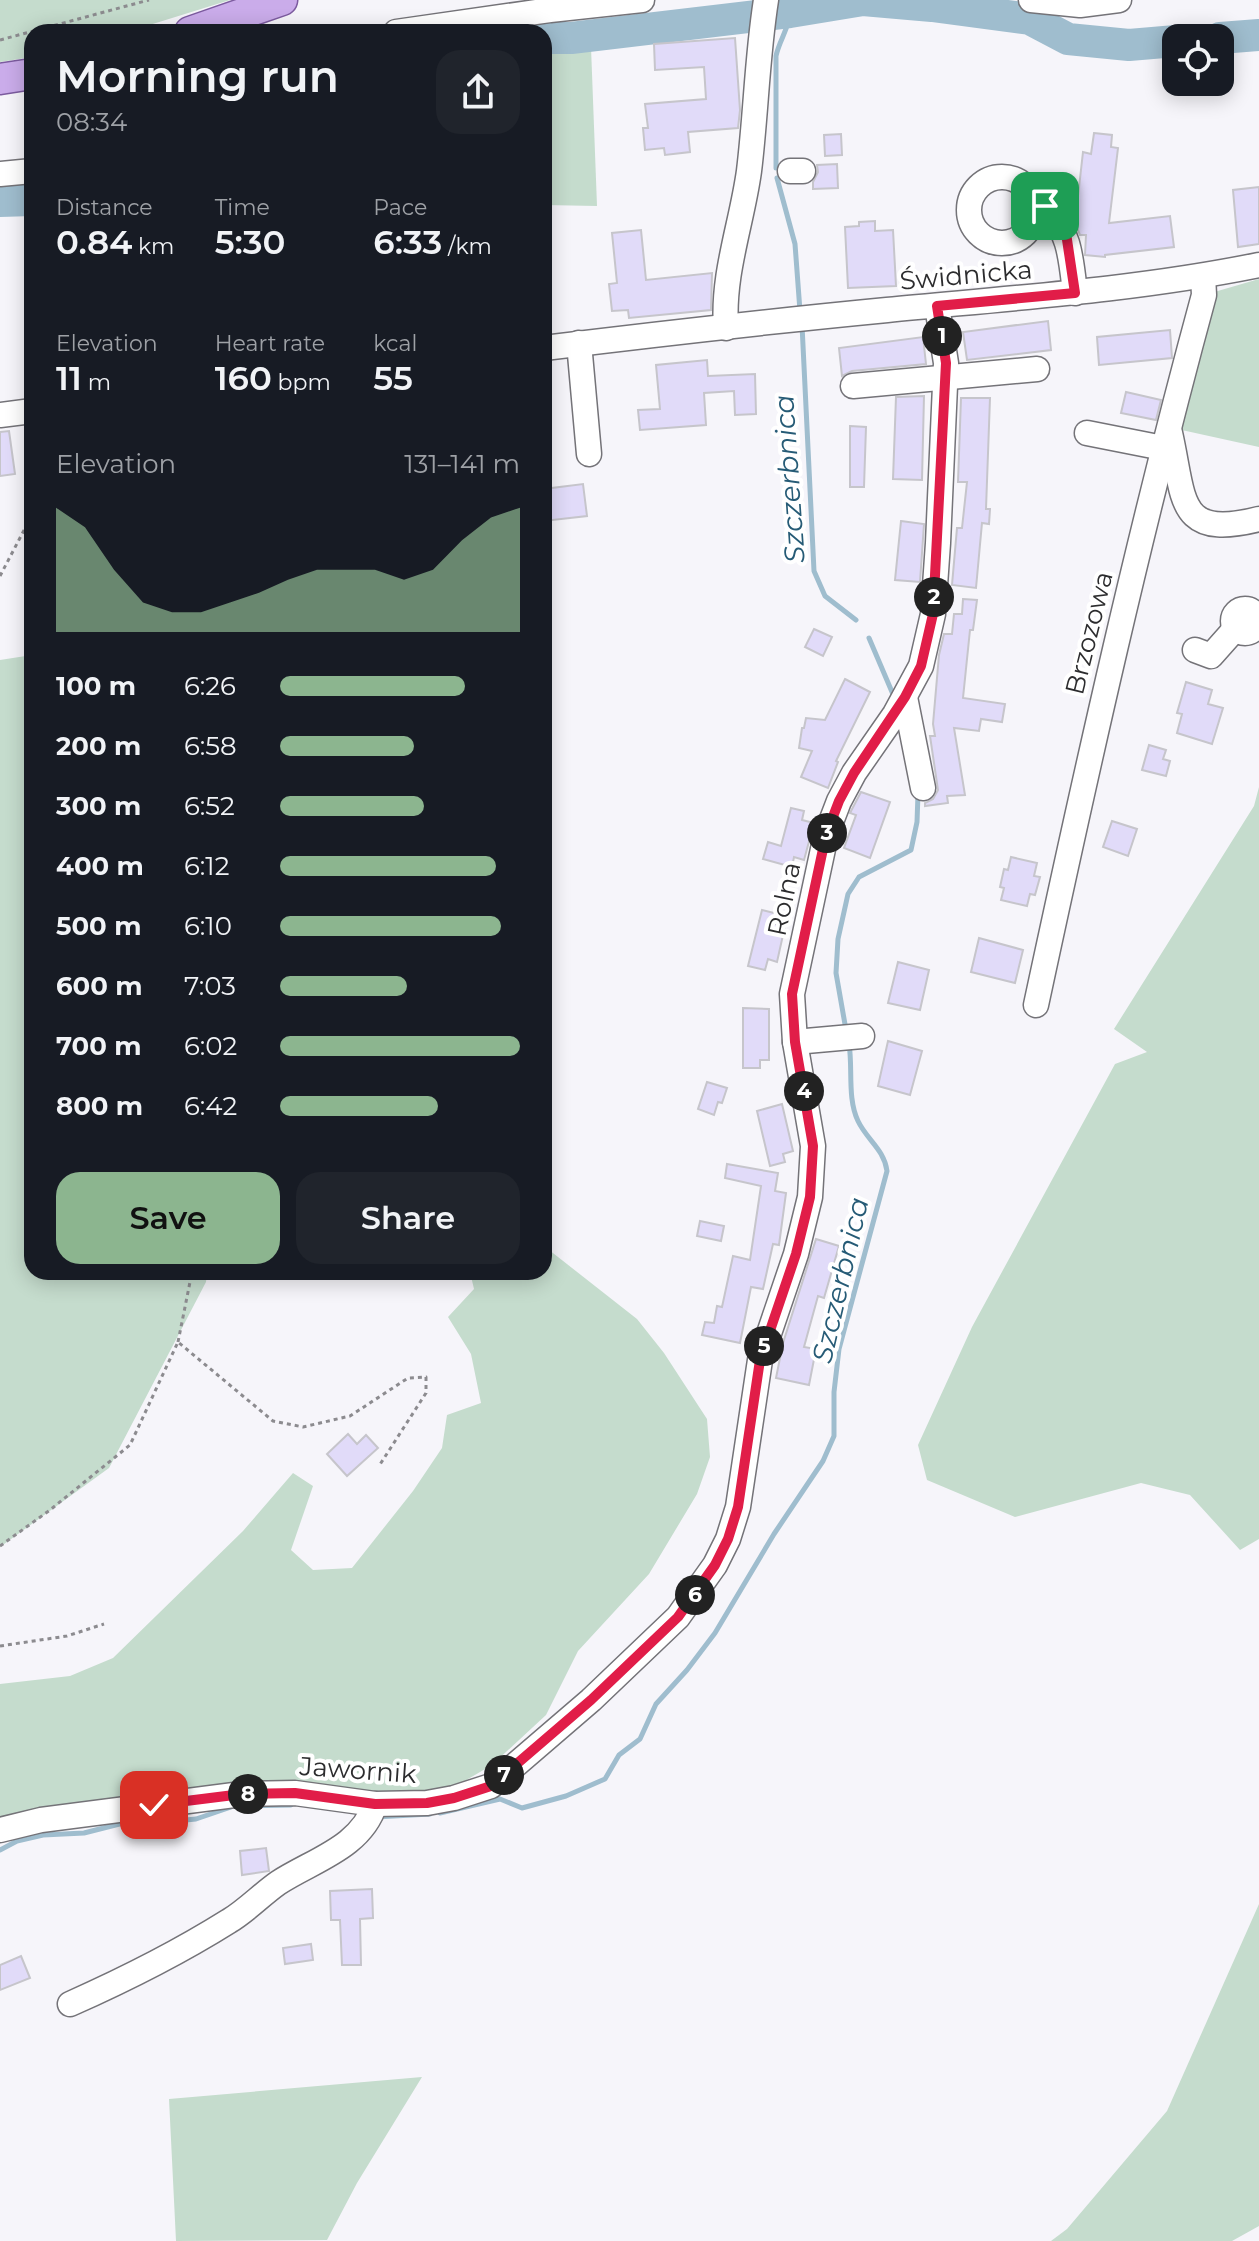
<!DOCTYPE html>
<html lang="en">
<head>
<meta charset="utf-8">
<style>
	body { margin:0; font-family:Montserrat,sans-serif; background:#20242c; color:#f1f3f6; height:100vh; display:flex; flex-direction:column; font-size:30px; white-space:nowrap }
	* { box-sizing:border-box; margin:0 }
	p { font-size:26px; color:#9ea1a6 }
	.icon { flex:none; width:44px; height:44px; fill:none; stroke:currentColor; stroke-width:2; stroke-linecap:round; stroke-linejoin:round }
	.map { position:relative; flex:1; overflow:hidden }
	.sheet { position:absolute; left:24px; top:24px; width:528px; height:1256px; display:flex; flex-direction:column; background:#171b24; border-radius:24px; box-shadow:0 4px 20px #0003 }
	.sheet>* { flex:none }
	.tools { position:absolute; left:1162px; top:24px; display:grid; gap:16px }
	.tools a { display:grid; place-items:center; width:72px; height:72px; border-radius:16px; background:#171b24; box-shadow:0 4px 20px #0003; font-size:40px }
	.pin { position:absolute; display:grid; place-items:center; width:68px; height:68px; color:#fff; margin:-34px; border-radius:16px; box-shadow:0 4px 12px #0006 }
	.km { position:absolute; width:40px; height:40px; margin:-20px; border-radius:50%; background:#222; color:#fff; font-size:22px; line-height:40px; text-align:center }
	.round { display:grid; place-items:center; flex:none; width:84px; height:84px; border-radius:24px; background:#20242c }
	.overview { display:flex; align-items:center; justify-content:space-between; height:136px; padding:0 32px }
	h1 { font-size:44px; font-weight:600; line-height:60px }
	.stats { display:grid; grid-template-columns:repeat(3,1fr); gap:12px; height:136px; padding:8px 32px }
	.stats div { display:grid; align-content:center }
	.stats b { font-size:34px; font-weight:600 }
	.stats small { font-size:22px; font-weight:400 }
	.stats p { font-size:22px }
	.chart { height:224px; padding:16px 32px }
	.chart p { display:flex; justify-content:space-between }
	.chart svg { width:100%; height:144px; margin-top:8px; fill:#8cb58f; opacity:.7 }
	.primary-button { display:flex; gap:16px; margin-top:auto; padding:16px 32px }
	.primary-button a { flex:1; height:92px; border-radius:24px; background:#8cb58f; color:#111; font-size:32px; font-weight:600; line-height:92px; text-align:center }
	.primary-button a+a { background:#20242c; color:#f1f3f6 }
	ul { padding:0 32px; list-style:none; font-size:26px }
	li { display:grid; grid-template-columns:128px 96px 1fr; align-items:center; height:60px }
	li i { height:20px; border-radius:10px; background:#8cb58f }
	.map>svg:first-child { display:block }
	.green { fill:#c5dccd }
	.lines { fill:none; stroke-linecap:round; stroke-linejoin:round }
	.stream { stroke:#9fbdce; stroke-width:5 }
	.river { stroke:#9fbdce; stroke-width:32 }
	.building { fill:#e1dbf9; stroke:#c6c5cb; stroke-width:2 }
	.minor-casing { stroke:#747378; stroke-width:27 }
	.major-casing { stroke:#7c5b9f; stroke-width:33 }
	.path { stroke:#8c8b8f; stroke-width:3; stroke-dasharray:4 4; stroke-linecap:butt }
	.minor { stroke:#fff; stroke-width:24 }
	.major { stroke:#caacea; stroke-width:30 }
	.route-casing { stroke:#fff; stroke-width:16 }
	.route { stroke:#e11d48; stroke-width:10 }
	.labels { text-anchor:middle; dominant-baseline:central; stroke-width:8; stroke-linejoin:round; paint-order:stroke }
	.street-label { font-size:26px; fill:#2c2c2e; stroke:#fff }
	.water-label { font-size:28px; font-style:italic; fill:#265b76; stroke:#fff }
</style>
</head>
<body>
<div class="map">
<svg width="1259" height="2241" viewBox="0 0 1259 2241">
	<rect width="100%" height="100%" fill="#f6f5fa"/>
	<g class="green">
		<polygon points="0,0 230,0 127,32 32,32 32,57 0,62"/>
		<polygon points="544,38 571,38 591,47 597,206 544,205"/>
		<polygon points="1259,279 1259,447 1168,427 1204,295"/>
		<polygon points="32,655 32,1272 207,1272 206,1282 109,1468 0,1547 0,660"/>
		<polygon points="1259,787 1259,1539 1240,1550 1190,1495 1141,1483 1015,1517 927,1480 918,1445 972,1327 1115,1064 1147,1052 1114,1029 1254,806"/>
		<polygon points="544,1246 637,1319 664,1353 707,1419 710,1457 697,1494 649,1574 578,1651 546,1715 492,1765 427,1803 304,1794 0,1836 0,1684 70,1676 113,1658 243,1531 293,1473 313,1486 291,1550 313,1570 352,1568 413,1491 442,1448 447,1415 481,1403 471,1354 448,1317 474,1289 470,1272 544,1272"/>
		<polygon points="1259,1904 1259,2226 1232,2241 1051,2241 1067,2229 1167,2111"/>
		<polygon points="422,2077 357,2183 327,2240 176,2241 169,2099"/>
	</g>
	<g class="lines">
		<g class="stream">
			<path d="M776 168V56C779 41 790 26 790 12"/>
			<polyline points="777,178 795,244 800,311"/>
			<polyline points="802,325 814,571 825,596 856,620"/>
			<polyline points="869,638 895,699"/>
			<polyline points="846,1030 836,973 838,939 848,894 859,877 911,850 917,822 918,794"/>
			<path d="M440 1813 500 1799 522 1808 566 1796 605 1779 619 1755 640 1739 656 1704 687 1670 715 1633 774 1534 823 1461 834 1436V1392L839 1349 887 1171C884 1149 867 1140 858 1121 847 1098 853 1068 849 1044"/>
			<polyline points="376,1817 430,1814"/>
			<polyline points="0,1850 17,1841 43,1835 84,1833 147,1817 165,1822 196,1819 234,1806 291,1805"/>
		</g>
		<g class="river">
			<polyline points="544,38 571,38 790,12 863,0 932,6 1030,19 1068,39 1129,45 1176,41"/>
			<polyline points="1220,38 1259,35"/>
			<polyline points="0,201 32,200"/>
		</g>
	</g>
	<g class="building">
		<polygon points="735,38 740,110 738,128 688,132 690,152 665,155 664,148 645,150 643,128 648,128 645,104 706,99 704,67 655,70 654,44"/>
		<polygon points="1094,133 1112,135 1111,147 1118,148 1109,223 1170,216 1174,247 1105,255 1105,257 1085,255 1086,235 1080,235 1075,223 1083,152 1091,154"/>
		<polygon points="841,134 842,155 825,156 824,135"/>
		<polygon points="837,164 838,188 813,189 813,182 818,172 817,165"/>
		<polygon points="1259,187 1259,244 1238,247 1233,190"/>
		<polygon points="875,221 875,231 893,230 896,286 848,288 845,227 859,226 859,222"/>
		<polygon points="641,230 646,280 712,273 711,310 629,318 628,310 612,311 609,284 617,283 612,233"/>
		<polygon points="1048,321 1051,350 967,360 963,332"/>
		<polygon points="1170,330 1172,358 1099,365 1097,337"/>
		<polygon points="923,337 926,364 852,371 842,376 839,348"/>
		<polygon points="707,360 708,376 755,374 756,414 735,415 734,391 704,393 706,425 640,430 638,410 660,409 656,365"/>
		<polygon points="1126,392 1161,400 1156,420 1121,413"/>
		<polygon points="924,396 922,480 893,479 896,397"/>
		<polygon points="961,398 990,398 986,509 990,509 989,524 982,523 976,588 952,585 957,528 962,528 967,482 958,482"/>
		<polygon points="850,426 866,427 864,487 850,487"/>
		<polygon points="9,431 15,474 0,476 0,432"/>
		<polygon points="583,484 587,516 544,521 544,489"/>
		<polygon points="901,521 924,524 920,582 895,580"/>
		<polygon points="963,599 977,600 973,630 970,630 963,698 1005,704 1002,722 981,719 979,731 954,728 965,795 947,796 948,803 925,806 925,803 933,799 938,790 930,736 935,736 933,724 939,655 944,634 952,634 954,614 962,614"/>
		<polygon points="814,629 832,637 823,656 805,647"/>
		<polygon points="845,679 870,692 836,761 838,762 828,788 801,777 812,751 799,748 802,728 804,728 806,718 825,720"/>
		<polygon points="1186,682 1212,690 1208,704 1223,708 1212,744 1177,733 1182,714 1177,713"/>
		<polygon points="1149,745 1166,750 1163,759 1170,761 1166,776 1142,770"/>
		<polygon points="861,792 890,802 870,858 844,848 856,815 850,813"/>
		<polygon points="791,808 804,811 802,820 814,823 804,860 794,857 792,867 763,859 768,842 781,846"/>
		<polygon points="1112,821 1137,829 1128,856 1103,847"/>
		<polygon points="1011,857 1037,863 1034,876 1040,877 1035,895 1030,894 1027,906 1001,900 1004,888 1000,887 1004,869 1008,870"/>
		<polygon points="762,910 778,914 776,924 785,926 777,962 768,959 765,970 748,966"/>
		<polygon points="979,938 1023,950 1015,983 971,972"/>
		<polygon points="898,962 929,970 920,1010 888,1003"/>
		<polygon points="743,1008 769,1009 769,1060 760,1060 760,1068 743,1068"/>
		<polygon points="888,1041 922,1051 910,1095 878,1086"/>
		<polygon points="707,1082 727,1088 722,1103 718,1102 714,1115 698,1109"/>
		<polygon points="782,1104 793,1151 783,1154 785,1162 770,1166 757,1111"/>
		<polygon points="727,1164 778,1173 775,1191 786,1193 779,1245 773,1244 763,1289 751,1287 740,1343 702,1335 705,1322 714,1323 717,1306 722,1307 733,1256 750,1260 761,1186 725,1178"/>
		<polygon points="700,1221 724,1226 721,1241 697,1236"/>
		<polygon points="816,1239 839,1246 824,1298 818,1296 804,1347 816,1349 809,1385 776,1378 783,1343"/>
		<polygon points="348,1434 357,1444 366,1435 378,1448 347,1476 327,1454"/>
		<polygon points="266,1848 269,1871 242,1875 240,1851"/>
		<polygon points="372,1889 373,1918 360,1919 361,1965 342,1965 340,1920 331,1920 330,1891"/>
		<polygon points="311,1944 313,1960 285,1964 283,1948"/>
		<polygon points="21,1956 30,1978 0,1990 0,1965"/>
	</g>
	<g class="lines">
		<defs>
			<g id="minor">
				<polyline points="1031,0 1080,5 1119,0"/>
				<polyline points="396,32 550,10 642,0"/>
				<polyline points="790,171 803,171"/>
				<polyline points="0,174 32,171"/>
				<circle cx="1002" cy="210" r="33"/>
				<path d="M1035 206H1045C1070 232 1071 258 1075 293"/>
				<path d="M726 328C722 274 742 223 749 171 756 114 757 57 766 0"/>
				<polyline points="579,343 589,454"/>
				<path d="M544 348C658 334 773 321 887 310 1011 298 1136 290 1259 265"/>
				<polyline points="853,386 1037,369"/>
				<polyline points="0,415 32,411"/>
				<polyline points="1087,433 1163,448"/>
				<path d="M1170 433C1185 499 1176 540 1259 519"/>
				<circle cx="1245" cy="621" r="12"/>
				<polyline points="1195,650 1211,656 1235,629"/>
				<polyline points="905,697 923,788"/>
				<path d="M1036 1005C1087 767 1140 530 1204 295L1203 276"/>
				<polyline points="795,1042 862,1036"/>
				<polyline points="0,1830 41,1820 242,1794 295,1793 375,1804 427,1803 454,1798 491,1786 591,1700 678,1617 715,1565 728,1539 738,1507 760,1360 796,1254 810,1197 813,1146 795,1042 792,994 826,835 839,801 854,773 895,714 921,666 933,614 938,543 946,363 937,306"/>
				<path d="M70 2004C124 1980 178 1953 229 1921 246 1911 261 1895 278 1883 313 1860 361 1848 375 1804"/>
			</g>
			<g id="major">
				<polyline points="190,32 282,0"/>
				<polyline points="0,79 32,74"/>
			</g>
		</defs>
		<use href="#minor" class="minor-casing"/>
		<use href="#major" class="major-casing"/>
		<g class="path">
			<polyline points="0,40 149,0"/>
			<polyline points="0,576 32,515"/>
			<polyline points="178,1342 192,1272"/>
			<polyline points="0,1546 50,1510 130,1445 178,1342 273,1421 303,1427 350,1416 408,1378 426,1377 426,1393 379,1466"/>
			<polyline points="0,1646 67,1636 104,1624"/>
		</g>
		<use href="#minor" class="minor"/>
		<use href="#major" class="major"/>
	</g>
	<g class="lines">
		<defs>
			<polyline id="route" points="154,1805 242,1794 295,1793 375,1804 427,1803 454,1798 491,1786 591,1700 678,1617 715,1565 728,1539 738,1507 760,1360 796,1254 810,1197 813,1146 795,1042 792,994 826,835 839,801 854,773 905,697 921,666 933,614 946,363 937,306 1075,293 1066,233 1045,206"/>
		</defs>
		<use href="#route" class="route-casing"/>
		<use href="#route" class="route"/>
	</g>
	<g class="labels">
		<g class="street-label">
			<text transform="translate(966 275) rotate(-5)">Świdnicka</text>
			<text transform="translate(1089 633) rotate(-76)">Brzozowa</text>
			<text transform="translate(784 899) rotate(-78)">Rolna</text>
			<text transform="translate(358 1770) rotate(4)">Jawornik</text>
		</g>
		<g class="water-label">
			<text transform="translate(789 479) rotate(-94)">Szczerbnica</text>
			<text transform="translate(840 1280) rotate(-77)">Szczerbnica</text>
		</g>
	</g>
</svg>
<div class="tools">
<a><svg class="icon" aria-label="locate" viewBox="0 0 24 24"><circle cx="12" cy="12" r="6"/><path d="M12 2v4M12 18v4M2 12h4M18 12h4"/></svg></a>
</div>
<div class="pin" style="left:1045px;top:206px;background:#1e9e55"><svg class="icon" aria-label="arrive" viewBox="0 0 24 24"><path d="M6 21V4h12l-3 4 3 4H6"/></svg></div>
<div class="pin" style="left:154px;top:1805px;background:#d93025"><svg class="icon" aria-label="check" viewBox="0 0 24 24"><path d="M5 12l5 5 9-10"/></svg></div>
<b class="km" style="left:942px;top:336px">1</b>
<b class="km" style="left:934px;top:597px">2</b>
<b class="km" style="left:827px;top:833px">3</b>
<b class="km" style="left:804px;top:1091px">4</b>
<b class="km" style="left:764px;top:1346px">5</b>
<b class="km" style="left:695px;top:1595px">6</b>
<b class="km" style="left:504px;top:1775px">7</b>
<b class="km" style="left:248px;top:1794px">8</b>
<section class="sheet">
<div class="overview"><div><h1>Morning run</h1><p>08:34</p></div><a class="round"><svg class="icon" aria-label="share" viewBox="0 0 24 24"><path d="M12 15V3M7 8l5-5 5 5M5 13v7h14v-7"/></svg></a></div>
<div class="stats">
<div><p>Distance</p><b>0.84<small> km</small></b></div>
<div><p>Time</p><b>5:30</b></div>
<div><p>Pace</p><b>6:33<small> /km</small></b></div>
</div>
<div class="stats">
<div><p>Elevation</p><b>11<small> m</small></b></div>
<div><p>Heart rate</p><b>160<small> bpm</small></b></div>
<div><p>kcal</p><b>55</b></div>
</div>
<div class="chart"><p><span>Elevation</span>131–141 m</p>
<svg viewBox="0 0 160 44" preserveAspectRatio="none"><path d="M0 44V6L10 12L20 25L30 35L40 38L50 38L60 35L70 32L80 28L90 25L100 25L110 25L120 28L130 25L140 16L150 9L160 6V44z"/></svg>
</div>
<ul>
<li><b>100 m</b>6:26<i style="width:77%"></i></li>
<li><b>200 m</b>6:58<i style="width:56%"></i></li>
<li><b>300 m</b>6:52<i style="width:60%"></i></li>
<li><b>400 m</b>6:12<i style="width:90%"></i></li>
<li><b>500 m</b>6:10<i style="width:92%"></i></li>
<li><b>600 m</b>7:03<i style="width:53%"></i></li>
<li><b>700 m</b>6:02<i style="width:100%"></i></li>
<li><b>800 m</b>6:42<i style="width:66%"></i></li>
</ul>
<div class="primary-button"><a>Save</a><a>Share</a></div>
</section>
</div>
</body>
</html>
